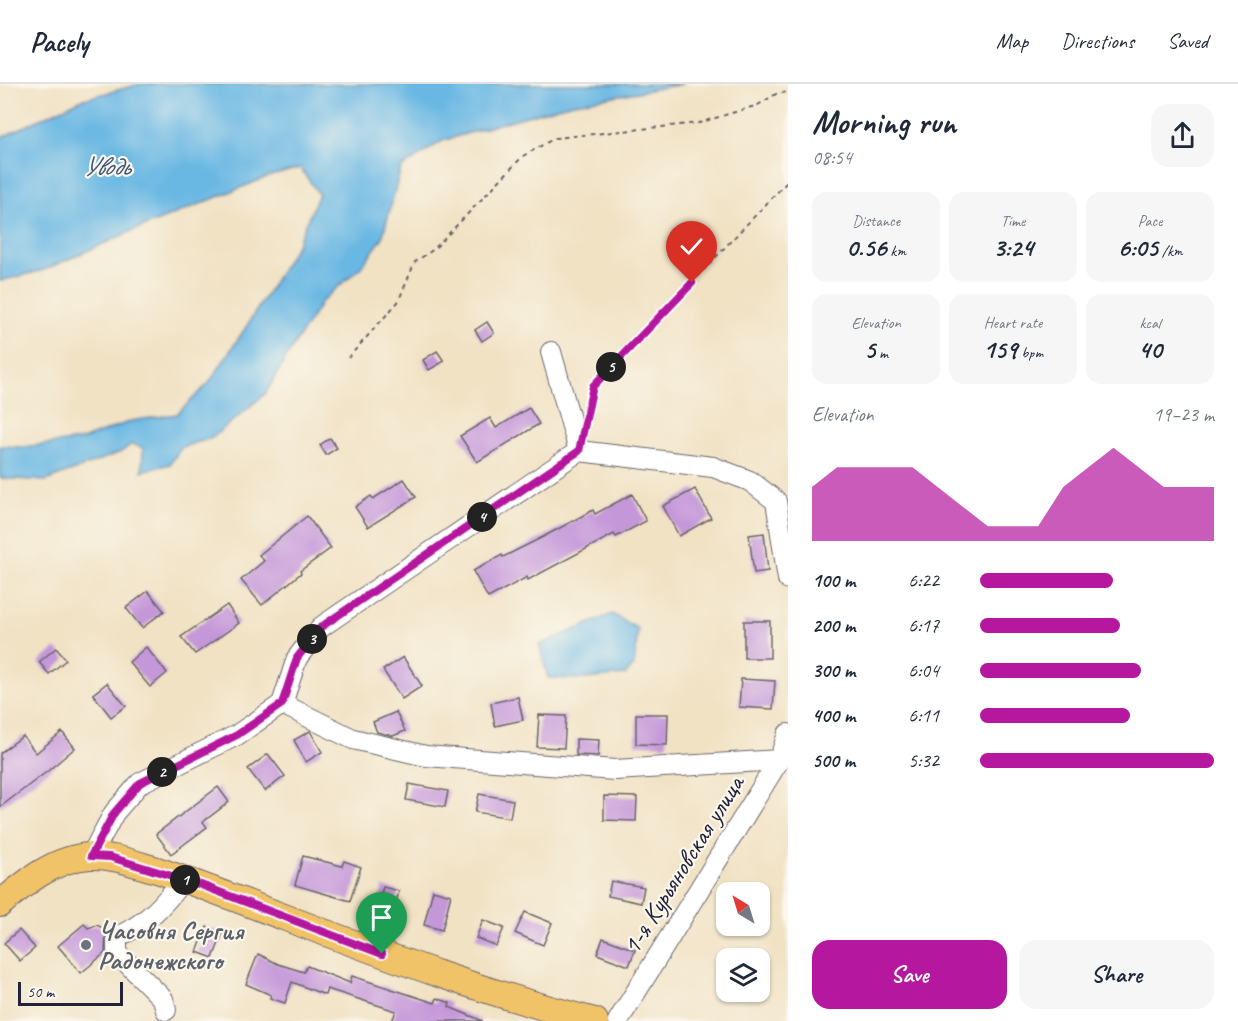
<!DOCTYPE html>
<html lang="en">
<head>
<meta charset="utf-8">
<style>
	body { margin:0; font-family:Caveat,sans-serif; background:#f6f6f7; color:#1f2937; height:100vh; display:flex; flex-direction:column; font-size:22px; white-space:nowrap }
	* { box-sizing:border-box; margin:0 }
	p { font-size:20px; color:#747a83 }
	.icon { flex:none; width:33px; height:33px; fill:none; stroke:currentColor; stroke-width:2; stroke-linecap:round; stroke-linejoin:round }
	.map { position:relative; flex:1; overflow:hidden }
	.details { display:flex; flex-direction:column; background:#fff; width:450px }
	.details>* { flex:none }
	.needle { width:39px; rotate:322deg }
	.controls { position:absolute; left:716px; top:798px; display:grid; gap:12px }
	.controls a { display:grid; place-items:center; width:54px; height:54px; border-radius:12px; background:#fff; box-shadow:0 2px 4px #0004; font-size:30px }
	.scale { position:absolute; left:18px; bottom:15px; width:105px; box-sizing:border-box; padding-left:6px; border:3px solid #22223b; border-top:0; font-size:16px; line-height:21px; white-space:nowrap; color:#22223b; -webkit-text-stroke:4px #fbf7ec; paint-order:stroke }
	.pin { position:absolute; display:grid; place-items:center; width:51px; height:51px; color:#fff; margin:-62px -26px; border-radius:50% 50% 50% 0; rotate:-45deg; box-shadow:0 0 6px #0007 }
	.pin .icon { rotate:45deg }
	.km { position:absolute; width:30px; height:30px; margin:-15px; border-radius:50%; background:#222; color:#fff; font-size:16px; line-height:30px; text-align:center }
	.round { display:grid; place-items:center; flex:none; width:63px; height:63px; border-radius:18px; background:#f6f6f7 }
	.summary { display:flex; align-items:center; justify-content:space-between; height:102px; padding:0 24px }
	h1 { font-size:33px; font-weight:700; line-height:45px }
	.figures { display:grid; grid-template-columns:repeat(3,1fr); gap:9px; height:102px; padding:6px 24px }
	.figures div { display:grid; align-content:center; border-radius:15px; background:#f6f6f7; text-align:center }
	.figures b { font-size:26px; font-weight:700 }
	.figures small { font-size:16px; font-weight:400 }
	.figures p { font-size:16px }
	.chart { height:168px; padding:12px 24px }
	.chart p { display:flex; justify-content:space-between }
	.chart svg { width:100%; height:108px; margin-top:6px; fill:#b5179e; opacity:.7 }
	.primary-button { display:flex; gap:12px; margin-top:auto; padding:12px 24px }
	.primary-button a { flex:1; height:69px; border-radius:18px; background:#b5179e; color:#fff; font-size:24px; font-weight:700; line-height:69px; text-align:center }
	.primary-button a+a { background:#f6f6f7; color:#1f2937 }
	ul { padding:0 24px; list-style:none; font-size:20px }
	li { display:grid; grid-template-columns:96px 72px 1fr; align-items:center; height:45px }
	li i { height:15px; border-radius:8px; background:#b5179e }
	header { display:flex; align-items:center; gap:36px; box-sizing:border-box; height:84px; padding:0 30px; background:#fff; border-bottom:2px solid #e0e1e3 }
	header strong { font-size:28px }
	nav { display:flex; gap:33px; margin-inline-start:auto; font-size:21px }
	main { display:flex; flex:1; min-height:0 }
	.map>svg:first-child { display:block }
	.water { fill:#69b7e3; stroke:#466c8f; stroke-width:1.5 }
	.building { fill:#c497d9 }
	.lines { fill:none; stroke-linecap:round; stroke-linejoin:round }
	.minor-casing { stroke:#6a656b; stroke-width:22 }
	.major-casing { stroke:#6a656b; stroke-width:28 }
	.path { stroke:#6a656b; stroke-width:2; stroke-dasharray:4.5 4.5; stroke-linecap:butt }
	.minor { stroke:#fff; stroke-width:20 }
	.major { stroke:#f1c369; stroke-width:26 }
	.route-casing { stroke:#fff; stroke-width:12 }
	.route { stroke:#b5179e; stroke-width:8 }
	.worship-dot { fill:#6b7280; stroke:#fbf7ec; stroke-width:2 }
	.labels { text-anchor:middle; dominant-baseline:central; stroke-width:4.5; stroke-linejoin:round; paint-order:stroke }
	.street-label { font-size:26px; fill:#22223b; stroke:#fbf7ec }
	.worship-label { font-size:26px; font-weight:bold; fill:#5b616d; stroke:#fbf7ec; text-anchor:start }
	.water-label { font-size:27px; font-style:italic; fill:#3b5676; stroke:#fbf7ec }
</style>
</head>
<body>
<header>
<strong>Pacely</strong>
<nav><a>Map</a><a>Directions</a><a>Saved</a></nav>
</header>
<main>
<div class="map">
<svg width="788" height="937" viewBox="0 0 788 937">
	<rect width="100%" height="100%" fill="#fbf7ec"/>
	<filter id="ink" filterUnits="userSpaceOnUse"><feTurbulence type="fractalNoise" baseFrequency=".0167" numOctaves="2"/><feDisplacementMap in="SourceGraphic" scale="12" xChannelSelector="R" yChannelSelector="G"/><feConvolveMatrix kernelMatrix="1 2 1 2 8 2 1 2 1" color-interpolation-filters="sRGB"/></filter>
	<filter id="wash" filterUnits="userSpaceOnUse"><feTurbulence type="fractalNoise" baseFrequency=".008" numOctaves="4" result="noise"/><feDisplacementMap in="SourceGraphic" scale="24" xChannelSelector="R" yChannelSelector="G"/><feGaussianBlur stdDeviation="1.35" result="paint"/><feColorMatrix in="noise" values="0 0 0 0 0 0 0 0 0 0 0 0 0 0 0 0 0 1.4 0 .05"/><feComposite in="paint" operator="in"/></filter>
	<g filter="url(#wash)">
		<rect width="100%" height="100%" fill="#f1e2c4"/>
		<g class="water">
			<polygon points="140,0 683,0 569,20 502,39 442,57 401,84 382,155 361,183 322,217 289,269 266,309 212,354 182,363 170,380 142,387 143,364 132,360 121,368 46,397 0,394 0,362 23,363 82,356 131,337 177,330 209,299 248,240 296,162 319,110 300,84 270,92 130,148 44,186 0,197 0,54 80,16"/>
			<polygon points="612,530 638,545 634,582 625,591 586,595 548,594 539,561"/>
		</g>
		<g id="blocks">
			<g class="building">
				<polygon points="487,238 494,249 482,257 475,246"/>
				<polygon points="437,267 444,277 429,286 423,276"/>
				<polygon points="529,324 539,340 477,378 460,352 490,334 496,344"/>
				<polygon points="330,354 337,364 326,371 320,361"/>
				<polygon points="404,395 416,413 368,443 355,423 371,412 373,415"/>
				<polygon points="695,405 711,434 679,452 663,422"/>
				<polygon points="632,410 646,437 616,453 614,450 528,496 527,493 488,514 473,487 502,471 503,473 543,453 593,426 595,430"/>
				<polygon points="307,432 331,464 300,487 301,489 262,521 241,496 264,477 259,471"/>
				<polygon points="764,449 768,487 754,489 749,451"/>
				<polygon points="148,507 164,527 142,544 126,524"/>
				<polygon points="227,521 239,539 195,570 181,553"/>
				<rect x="744" y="537" width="26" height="37"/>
				<polygon points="146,563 167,589 150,603 129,578"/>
				<polygon points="56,564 66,576 49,590 39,578"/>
				<polygon points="403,573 422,602 402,615 383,586"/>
				<polygon points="741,595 775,597 773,625 739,623"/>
				<polygon points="107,599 126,622 111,633 93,610"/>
				<polygon points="518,613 523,636 495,642 491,619"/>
				<polygon points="396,628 405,647 393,652 377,648 373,638"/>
				<polygon points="636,630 668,630 667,661 636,660"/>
				<polygon points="539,631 566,632 564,664 537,663"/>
				<polygon points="310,647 322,668 306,678 294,656"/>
				<polygon points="62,648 75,664 49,686 0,723 0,669 23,652 36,669"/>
				<polygon points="576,655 599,656 598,672 576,671"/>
				<polygon points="268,670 285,692 265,707 248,685"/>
				<polygon points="409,700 448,707 445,723 406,716"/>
				<polygon points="218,703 229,718 203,738 207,743 171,770 156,750"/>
				<polygon points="479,710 513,716 510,734 475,728"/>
				<polygon points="604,712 637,713 636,737 604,736"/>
				<polygon points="303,772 342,782 344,777 361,783 350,817 295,801"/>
				<polygon points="611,797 644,803 641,819 608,812"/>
				<polygon points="383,803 399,807 393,830 376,826"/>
				<polygon points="433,806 451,811 442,846 424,841"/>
				<polygon points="525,828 552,839 543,861 515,849"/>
				<polygon points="483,836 504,844 496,862 476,854"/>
				<polygon points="84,840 88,844 97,841 105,845 106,848 105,869 81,889 58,862"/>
				<polygon points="207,843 223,849 213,874 197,868"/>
				<polygon points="19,846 35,864 20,877 4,859"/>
				<polygon points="603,854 635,866 629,882 597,870"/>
				<polygon points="258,870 278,880 304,888 307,882 350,899 352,892 435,919 437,914 450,919 449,923 483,937 392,937 396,927 327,905 325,911 292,898 285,919 270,914 271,911 246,900"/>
			</g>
		</g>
	</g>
	<g filter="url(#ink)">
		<use href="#blocks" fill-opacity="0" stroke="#6a656b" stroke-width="1.5"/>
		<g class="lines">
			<defs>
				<g id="minor">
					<polyline points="579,367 713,383 750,397 776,417 788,495"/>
					<polyline points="282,620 353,655 426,672 615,686 779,676"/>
					<polyline points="91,772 114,729 140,699 237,651 282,620 297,574 321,543 579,367 551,268"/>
					<path d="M166 926 163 915 117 869V853C146 840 164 821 183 795"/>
					<polyline points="618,937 779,676 788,650"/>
				</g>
				<path id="major" d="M0 820C26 798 55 774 90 772 113 771 135 780 157 786 201 801 245 818 289 835 389 873 491 911 595 937"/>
			</defs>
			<use href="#minor" class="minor-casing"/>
			<use href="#major" class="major-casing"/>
			<g class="path">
				<polyline points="348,274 398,218 415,178 434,165 523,72 555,54 699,39 758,21 776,10 788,8"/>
				<polyline points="587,331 593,302 788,97"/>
			</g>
			<use href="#minor" class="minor"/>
			<use href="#major" class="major"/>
		</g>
	</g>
	<g class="lines" filter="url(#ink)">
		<defs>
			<polyline id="route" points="382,870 201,801 110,773 91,772 114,729 140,699 237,651 282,620 297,574 321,543 579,367 593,302 692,199"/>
		</defs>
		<use href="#route" class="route-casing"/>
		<use href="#route" class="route"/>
	</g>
	<circle class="worship-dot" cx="86" cy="861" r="6"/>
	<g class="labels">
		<g class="street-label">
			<text transform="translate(683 781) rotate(-58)">1-я Курьяновская улица</text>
		</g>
		<g class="worship-label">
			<text x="98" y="846">Часовня Сергия<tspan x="98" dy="30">Радонежского</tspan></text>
		</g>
		<g class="water-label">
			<text x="106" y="82">Уводь</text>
		</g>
	</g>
</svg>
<div class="controls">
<a><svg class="needle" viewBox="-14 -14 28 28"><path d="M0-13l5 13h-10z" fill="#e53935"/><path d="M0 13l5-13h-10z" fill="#747a83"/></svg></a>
<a><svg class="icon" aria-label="layers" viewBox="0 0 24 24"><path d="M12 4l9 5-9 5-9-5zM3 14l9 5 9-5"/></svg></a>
</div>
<div class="scale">50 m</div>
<div class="pin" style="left:382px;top:870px;background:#1e9e55"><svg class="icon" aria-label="arrive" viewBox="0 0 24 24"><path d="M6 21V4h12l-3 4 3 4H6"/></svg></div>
<div class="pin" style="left:692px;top:199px;background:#d93025"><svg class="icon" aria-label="check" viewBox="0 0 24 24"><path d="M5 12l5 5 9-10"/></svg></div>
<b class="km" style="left:185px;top:796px">1</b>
<b class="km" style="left:162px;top:688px">2</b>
<b class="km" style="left:312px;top:555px">3</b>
<b class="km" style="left:482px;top:433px">4</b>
<b class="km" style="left:611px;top:283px">5</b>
</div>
<section class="details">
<div class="summary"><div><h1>Morning run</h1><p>08:54</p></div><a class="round"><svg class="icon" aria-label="share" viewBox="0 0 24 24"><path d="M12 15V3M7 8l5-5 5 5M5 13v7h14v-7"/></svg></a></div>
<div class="figures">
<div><p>Distance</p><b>0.56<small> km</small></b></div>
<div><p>Time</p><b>3:24</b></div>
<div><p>Pace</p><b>6:05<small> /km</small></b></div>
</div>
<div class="figures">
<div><p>Elevation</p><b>5<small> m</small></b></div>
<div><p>Heart rate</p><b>159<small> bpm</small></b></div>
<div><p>kcal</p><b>40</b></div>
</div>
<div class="chart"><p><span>Elevation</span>19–23 m</p>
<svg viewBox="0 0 160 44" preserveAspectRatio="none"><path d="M0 44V22L10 14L20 14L30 14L40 14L50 22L60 30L70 38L80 38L90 38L100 22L110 14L120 6L130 14L140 22L150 22L160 22V44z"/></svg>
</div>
<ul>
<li><b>100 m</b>6:22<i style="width:57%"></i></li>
<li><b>200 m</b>6:17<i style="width:60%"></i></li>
<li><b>300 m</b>6:04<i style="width:69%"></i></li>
<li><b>400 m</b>6:11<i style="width:64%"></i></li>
<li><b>500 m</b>5:32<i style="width:100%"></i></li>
</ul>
<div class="primary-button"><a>Save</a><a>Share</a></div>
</section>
</main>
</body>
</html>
